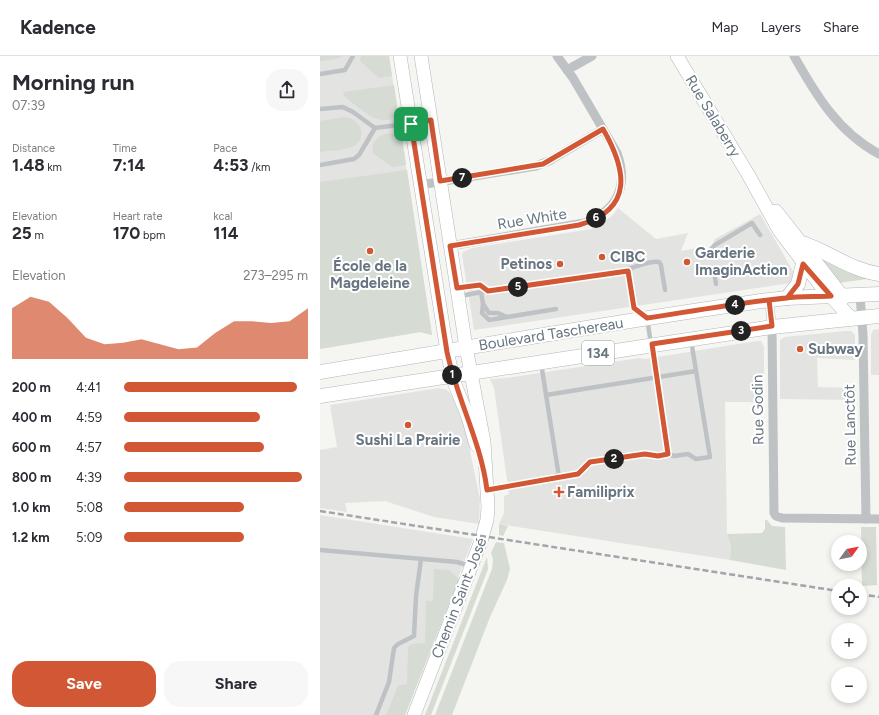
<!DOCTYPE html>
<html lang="en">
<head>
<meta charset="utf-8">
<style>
	body { margin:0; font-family:Figtree,sans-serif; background:#f7f7f7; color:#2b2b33; height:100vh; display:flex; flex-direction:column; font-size:15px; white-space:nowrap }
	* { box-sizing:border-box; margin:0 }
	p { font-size:13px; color:#7c7c81 }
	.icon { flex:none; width:22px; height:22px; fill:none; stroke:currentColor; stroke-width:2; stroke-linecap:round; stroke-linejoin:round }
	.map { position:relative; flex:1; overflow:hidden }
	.sheet { display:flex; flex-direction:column; background:#fff; width:320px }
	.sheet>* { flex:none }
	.needle { width:26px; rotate:57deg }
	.controls { position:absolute; left:511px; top:479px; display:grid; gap:8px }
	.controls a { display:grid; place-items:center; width:36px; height:36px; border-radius:50%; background:#fff; box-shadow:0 2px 6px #0003; font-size:20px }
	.pin { position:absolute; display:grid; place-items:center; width:34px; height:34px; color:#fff; margin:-17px; border-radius:8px; box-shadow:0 2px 6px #0006 }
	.km { position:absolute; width:20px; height:20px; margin:-10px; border-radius:50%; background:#222; color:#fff; font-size:11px; line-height:20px; text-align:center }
	.round { display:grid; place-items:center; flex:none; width:42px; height:42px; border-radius:16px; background:#f7f7f7 }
	.head { display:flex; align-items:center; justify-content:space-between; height:68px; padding:0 12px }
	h1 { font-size:22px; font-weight:700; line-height:30px }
	.stats { display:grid; grid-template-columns:repeat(3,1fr); gap:6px; height:68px; padding:4px 12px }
	.stats div { display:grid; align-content:center }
	.stats b { font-size:17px; font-weight:700 }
	.stats small { font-size:11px; font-weight:400 }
	.stats p { font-size:11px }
	.chart { height:112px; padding:8px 12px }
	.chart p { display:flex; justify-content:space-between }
	.chart svg { width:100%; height:72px; margin-top:4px; fill:#d25835; opacity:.7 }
	.button { display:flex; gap:8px; margin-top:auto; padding:8px 12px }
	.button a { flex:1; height:46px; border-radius:16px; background:#d25835; color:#fff; font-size:16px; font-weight:700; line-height:46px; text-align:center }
	.button a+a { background:#f7f7f7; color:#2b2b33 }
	ul { padding:0 12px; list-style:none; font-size:13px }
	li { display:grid; grid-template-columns:64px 48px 1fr; align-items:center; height:30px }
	li i { height:10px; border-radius:5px; background:#d25835 }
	header { display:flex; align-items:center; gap:24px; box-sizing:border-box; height:56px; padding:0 20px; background:#fff; border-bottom:1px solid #e1e1e2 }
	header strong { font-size:19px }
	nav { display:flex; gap:22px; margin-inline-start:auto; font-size:14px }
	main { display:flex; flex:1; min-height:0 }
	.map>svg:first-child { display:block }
	.built { fill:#e3e4e2 }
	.green { fill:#d6dbd3 }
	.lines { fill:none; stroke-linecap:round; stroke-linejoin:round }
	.secondary-casing { stroke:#b1b6b9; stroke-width:14 }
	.primary-casing { stroke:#b2b6b9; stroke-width:15 }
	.lane { stroke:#bec2c5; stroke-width:4.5 }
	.street { stroke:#bec2c5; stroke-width:9 }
	.secondary { stroke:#fff; stroke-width:13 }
	.primary { stroke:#fff; stroke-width:14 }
	.rail { stroke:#a0a6aa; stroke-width:2.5; stroke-dasharray:6 3; stroke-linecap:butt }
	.route-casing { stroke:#fff; stroke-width:8 }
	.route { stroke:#d25835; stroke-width:5 }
	.poi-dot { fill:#d25835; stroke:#fff; stroke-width:1.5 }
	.labels { text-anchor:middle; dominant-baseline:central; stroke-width:4; stroke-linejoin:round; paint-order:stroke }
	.shield { fill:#fff; stroke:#959ea6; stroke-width:1 }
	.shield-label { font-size:14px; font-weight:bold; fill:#677580 }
	.street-label { font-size:15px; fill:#677580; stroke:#fff }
	.poi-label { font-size:15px; font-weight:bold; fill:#677580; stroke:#fff; text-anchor:start }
</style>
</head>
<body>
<header>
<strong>Kadence</strong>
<nav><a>Map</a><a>Layers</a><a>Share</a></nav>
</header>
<main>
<section class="sheet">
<div class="head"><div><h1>Morning run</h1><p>07:39</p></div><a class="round"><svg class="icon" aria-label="share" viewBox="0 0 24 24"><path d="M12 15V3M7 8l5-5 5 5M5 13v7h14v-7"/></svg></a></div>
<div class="stats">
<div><p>Distance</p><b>1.48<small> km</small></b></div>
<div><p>Time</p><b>7:14</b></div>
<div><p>Pace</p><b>4:53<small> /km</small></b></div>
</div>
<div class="stats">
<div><p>Elevation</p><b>25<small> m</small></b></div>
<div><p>Heart rate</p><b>170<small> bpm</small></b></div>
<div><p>kcal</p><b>114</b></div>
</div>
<div class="chart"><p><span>Elevation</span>273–295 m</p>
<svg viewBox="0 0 160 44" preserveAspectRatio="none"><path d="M0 44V13L10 6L20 9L30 19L40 31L50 35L60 34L70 32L80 35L90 38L100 37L110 28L120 21L130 21L140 22L150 21L160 13V44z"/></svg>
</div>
<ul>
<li><b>200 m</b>4:41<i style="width:94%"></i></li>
<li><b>400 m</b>4:59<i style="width:74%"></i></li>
<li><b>600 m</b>4:57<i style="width:76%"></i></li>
<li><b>800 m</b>4:39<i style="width:97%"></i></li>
<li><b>1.0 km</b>5:08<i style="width:65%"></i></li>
<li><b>1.2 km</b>5:09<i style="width:65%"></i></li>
</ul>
<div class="button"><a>Save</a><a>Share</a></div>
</section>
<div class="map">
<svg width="559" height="659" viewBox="0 0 559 659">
	<rect width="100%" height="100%" fill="#f5f5f2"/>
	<g class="built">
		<polygon points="0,0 69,0 112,279 100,276 0,293"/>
		<polygon points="298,152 336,183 368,177 361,195 382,191 389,196 395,183 440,158 473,215 475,219 471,227 154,274 142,199 143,196 152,192 271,173 292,160"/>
		<polygon points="559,273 559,319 551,319 551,279 553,274"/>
		<polygon points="525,275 531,275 535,279 535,304 497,302 498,331 536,332 536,344 460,343 460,284 465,281"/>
		<polygon points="437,285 441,285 444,291 444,346 405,346 407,478 411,490 410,504 179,468 184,457 184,440 189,438 174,332 170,323 186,322 319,302 325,303"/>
		<polygon points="119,332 127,334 130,337 143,362 160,443 159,468 114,461 65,445 25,447 27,456 0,452 0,394 17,391 10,349"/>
		<polygon points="0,459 153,483 85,659 0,659"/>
	</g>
	<g class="green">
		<polygon points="0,0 23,0 17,3 0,5"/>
		<polygon points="41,0 69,0 72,20 59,22 40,5"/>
		<path d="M74 29 78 56C64 78 37 50 24 40L23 36Z"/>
		<path d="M25 61C39 62 49 81 34 90 25 95 10 94 0 96V65Z"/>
		<path d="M68 77 76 78 82 81 86 109 72 111 54 98C49 87 58 80 68 77Z"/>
		<polygon points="87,114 112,279 100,276 0,293 0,126"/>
		<polygon points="495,197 547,222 547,223 518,227"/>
		<polygon points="445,464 447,464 452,470 465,471 466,514 410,504 411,490 407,478 442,477 445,473"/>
		<polygon points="179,468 188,470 183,480 179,479"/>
		<polygon points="541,471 556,471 557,529 542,530"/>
		<polygon points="176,486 184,487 190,513 187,524 170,561 132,659 115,659 172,513 173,503 171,497"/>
		<polygon points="167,501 168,513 111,659 105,659"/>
		<polygon points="114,513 129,514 139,523 85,659 66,659 78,630 87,628 88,591 92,588 105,587 106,545 113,545"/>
	</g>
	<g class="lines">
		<defs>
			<g id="secondary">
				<polyline points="80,0 127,295 134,326 148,361 156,389"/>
				<polyline points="357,0 429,120 459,174 501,230 532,263"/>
				<polyline points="456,155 524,242"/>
				<polyline points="94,659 161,485 167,464 168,451 164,386 146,291 101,0"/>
			</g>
			<g id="primary">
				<path d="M479 186C507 194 529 214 559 218"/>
				<polyline points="467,242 478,228 483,208"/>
				<path d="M0 316C147 292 294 266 441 245L467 242 559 238"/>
				<polyline points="0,340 452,271 559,260"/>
			</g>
		</defs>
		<use href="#secondary" class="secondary-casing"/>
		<use href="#primary" class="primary-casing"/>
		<g class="lane">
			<polyline points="0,18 25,14 33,0"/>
			<polyline points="0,53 23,51 33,56 55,72 109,65"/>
			<polyline points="0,109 34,103 39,99 55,72"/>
			<polyline points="391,199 391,193 395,189 432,167 440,179"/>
			<path d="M308 213C317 211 330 204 339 206L341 209 345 234"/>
			<polyline points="394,216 396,228"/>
			<polyline points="138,232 160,229 168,235 140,240"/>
			<polyline points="168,235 308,215 314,252 327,262 348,398 338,400 325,398 270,407 258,418 169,434"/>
			<polyline points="161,236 163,248 162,257 169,264 236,253"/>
			<polyline points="163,248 169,257 178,257 187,261"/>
			<polyline points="221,307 239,421"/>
			<polyline points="226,339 376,315"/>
			<polyline points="348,398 354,400 368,398 376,403 390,401 371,284"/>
			<polyline points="0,494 137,506 150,510"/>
			<polyline points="56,659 69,626 74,592 78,588 94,580 96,540 101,503"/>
		</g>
		<g class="street">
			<path d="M474 0C496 39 518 76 559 98"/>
			<polyline points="247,14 272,0"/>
			<polyline points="100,129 216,110 229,105 283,73"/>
			<path d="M130 190 264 167C297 155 309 130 297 97L253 22 237 0"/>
			<polyline points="540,239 543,279 546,463"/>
			<polyline points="449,244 452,271 454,457 456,460 462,462 559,463"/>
		</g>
		<use href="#secondary" class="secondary"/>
		<use href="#primary" class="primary"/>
		<g class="rail">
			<polyline points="0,455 518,535"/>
			<polyline points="540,538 559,541"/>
		</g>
	</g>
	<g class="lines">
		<defs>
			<path id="route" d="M91 68 127 296C137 343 161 386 167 434L258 418 270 406 325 398 338 400 348 398 332 288 452 270 449 244 467 242 478 228 483 208 511 240C496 241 480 240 465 242 419 247 373 255 327 262L314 252 308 215 168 235 160 229 137 232 130 190 259 169C315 153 306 113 283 73L223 108 120 125 111 64 91 68"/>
		</defs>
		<use href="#route" class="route-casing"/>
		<use href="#route" class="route"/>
	</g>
	<g class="poi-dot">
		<circle cx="50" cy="195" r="4"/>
		<circle cx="282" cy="201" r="4"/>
		<circle cx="367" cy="206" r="4"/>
		<circle cx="240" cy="208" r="4"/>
		<circle cx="480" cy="293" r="4"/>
		<circle cx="88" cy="369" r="4"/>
		<path d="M237 430h4v4h4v4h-4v4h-4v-4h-4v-4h4z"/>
	</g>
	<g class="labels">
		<rect class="shield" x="262" y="285" width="32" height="24" rx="3"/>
		<g class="shield-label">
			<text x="278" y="297">134</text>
		</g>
		<g class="street-label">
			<text transform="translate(393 60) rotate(59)">Rue Salaberry</text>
			<text transform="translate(212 163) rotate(-9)">Rue White</text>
			<text transform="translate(231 278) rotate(-9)">Boulevard Taschereau</text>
			<text transform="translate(438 354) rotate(-91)">Rue Godin</text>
			<text transform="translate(530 369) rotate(-91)">Rue Lanctôt</text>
			<text transform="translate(139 542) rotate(-69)">Chemin Saint-José</text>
		</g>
		<g class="poi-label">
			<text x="375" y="197">Garderie<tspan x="375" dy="17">ImaginAction</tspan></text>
			<text x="290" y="201">CIBC</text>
			<text x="232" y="208" text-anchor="end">Petinos</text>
			<text x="50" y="210" text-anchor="middle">École de la<tspan x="50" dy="17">Magdeleine</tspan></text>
			<text x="488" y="293">Subway</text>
			<text x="88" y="384" text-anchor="middle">Sushi La Prairie</text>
			<text x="247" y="436">Familiprix</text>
		</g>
	</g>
</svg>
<div class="controls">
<a><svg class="needle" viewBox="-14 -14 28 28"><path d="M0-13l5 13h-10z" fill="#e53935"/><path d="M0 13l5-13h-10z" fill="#7c7c81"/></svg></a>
<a><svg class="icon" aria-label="locate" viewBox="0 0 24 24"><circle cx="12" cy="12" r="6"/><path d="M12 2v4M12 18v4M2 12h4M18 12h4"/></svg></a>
<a>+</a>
<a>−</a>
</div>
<div class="pin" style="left:91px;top:68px;background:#1e9e55"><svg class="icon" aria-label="arrive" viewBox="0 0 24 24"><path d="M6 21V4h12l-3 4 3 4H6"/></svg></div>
<b class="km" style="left:132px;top:319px">1</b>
<b class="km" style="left:294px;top:403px">2</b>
<b class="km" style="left:421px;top:275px">3</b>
<b class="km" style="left:415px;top:249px">4</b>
<b class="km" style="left:198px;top:231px">5</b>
<b class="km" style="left:276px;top:162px">6</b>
<b class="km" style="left:142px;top:122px">7</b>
</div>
</main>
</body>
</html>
